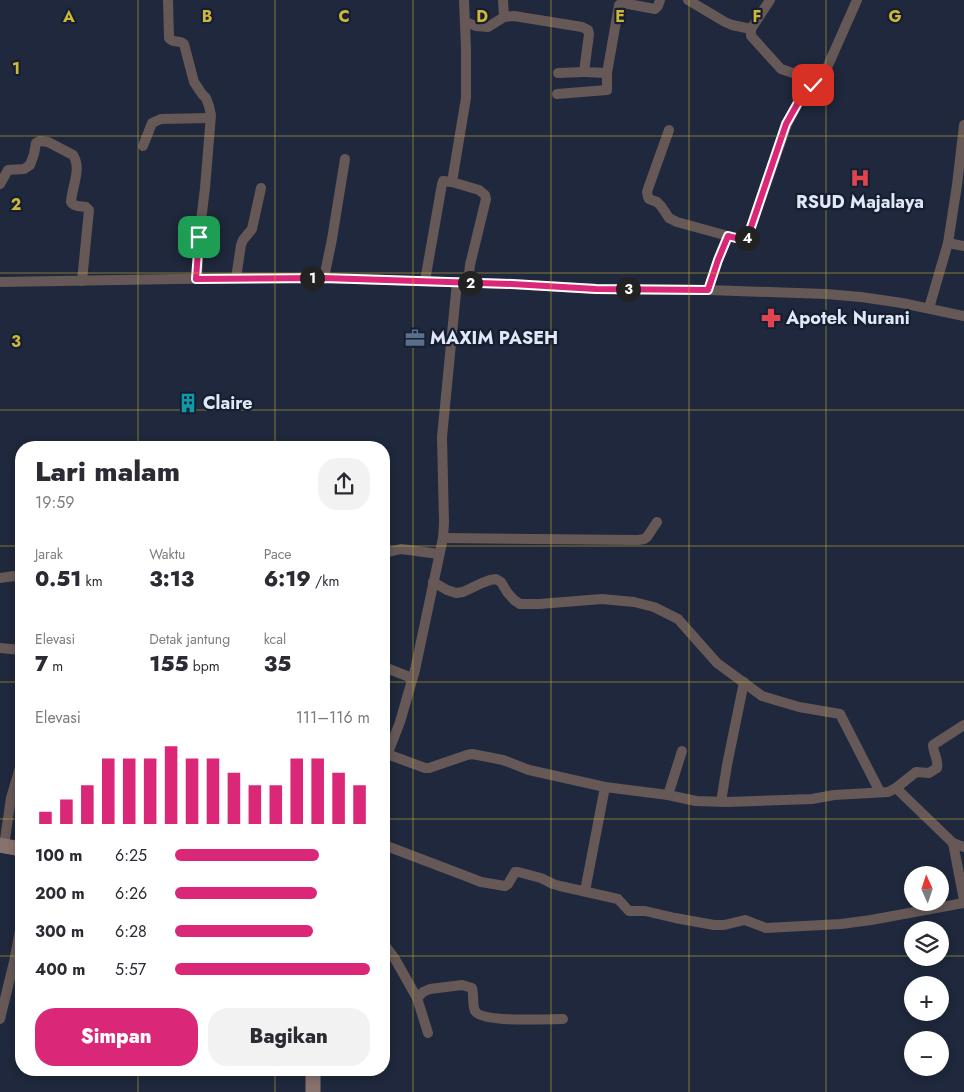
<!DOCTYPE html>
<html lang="id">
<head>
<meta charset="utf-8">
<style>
	body { margin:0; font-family:Jost,sans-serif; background:#f2f2f3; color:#2b2b33; height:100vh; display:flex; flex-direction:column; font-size:19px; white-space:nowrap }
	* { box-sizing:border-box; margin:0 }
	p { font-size:16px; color:#7c7c81 }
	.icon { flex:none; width:28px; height:28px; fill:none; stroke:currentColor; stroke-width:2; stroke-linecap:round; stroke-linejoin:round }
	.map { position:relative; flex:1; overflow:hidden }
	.panel { position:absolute; left:15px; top:441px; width:375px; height:635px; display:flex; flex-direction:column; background:#fff; border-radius:20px; box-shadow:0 2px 8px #0003 }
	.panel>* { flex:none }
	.needle { width:32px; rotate:357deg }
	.controls { position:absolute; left:904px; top:866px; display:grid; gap:10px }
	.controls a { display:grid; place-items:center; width:45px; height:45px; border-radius:50%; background:#fff; box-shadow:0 2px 8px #0003; font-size:25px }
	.pin { position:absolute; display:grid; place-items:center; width:42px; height:42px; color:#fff; margin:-21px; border-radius:10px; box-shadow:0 2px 8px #0006 }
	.km { position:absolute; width:25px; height:25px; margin:-12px; border-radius:50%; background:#222; color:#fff; font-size:14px; line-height:25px; text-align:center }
	.round { display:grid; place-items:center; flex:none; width:52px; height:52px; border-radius:20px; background:#f2f2f3 }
	.overview { display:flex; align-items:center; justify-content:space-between; height:85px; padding:0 20px }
	h1 { font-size:28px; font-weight:800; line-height:38px }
	.figures { display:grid; grid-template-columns:repeat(3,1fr); gap:8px; height:85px; padding:5px 20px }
	.figures div { display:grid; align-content:center }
	.figures b { font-size:21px; font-weight:800 }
	.figures small { font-size:14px; font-weight:400 }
	.figures p { font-size:14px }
	.chart { height:140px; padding:10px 20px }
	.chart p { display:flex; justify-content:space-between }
	.chart svg { width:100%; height:90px; margin-top:5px; stroke:#db2777; stroke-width:6 }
	.action { display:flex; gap:10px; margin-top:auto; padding:10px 20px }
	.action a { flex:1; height:58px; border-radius:20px; background:#db2777; color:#fff; font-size:20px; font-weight:800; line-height:58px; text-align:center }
	.action a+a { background:#f2f2f3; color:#2b2b33 }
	ul { padding:0 20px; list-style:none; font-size:16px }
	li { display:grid; grid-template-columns:80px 60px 1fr; align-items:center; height:38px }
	li i { height:12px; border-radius:6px; background:#db2777 }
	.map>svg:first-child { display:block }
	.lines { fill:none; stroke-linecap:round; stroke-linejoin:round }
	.street { stroke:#655856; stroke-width:10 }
	.secondary { stroke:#87726e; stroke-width:15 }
	.route-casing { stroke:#fff; stroke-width:10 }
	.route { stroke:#db2777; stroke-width:6 }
	.grid { fill:none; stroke:#cfb837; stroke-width:1; stroke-opacity:0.55 }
	.labels { text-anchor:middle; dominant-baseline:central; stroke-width:4.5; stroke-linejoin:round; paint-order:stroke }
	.poi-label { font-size:18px; font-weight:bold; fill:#e1e7f5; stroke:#161f32; text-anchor:start }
	.grid-label { font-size:16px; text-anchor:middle; font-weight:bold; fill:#cfb837; stroke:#161f32; stroke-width:4.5; stroke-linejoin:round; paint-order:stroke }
</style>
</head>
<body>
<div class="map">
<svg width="964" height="1092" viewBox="0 0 964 1092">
	<rect width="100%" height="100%" fill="#1f283c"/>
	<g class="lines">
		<g class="street">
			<path d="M168 0 169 38C173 44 180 39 184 44L194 82 202 94 206 98 209 106 211 115 205 188 199 237 197 279"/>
			<polyline points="464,0 466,49 466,98 452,182 479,190 485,195 486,199 470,265 468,282"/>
			<polyline points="503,0 504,17"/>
			<polyline points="688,0 725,22 732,25 751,29"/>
			<polyline points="770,0 751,29 751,36 781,69 799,75 802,77 803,83 804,92"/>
			<polyline points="465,22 476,26 488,27 504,17 514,16 582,27 588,30 589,34 584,72 607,73 619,5 623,3 655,9 658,6 660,0"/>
			<polyline points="558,73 584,72"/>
			<polyline points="557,94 607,90 607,73"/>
			<polyline points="669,130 650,183 647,192 648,197 649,199 657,202 661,206 669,218 677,222 728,236"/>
			<polyline points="143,146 152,123 161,119 210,118"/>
			<path d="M0 184 8 170 24 169 30 165 34 154 36 143 40 141 48 142 73 155C82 169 72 186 71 202 74 207 81 206 86 207L89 210 82 281"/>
			<polyline points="948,243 964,246"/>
			<polyline points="236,278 241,245 243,240 252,229 261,188"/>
			<polyline points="324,278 332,239 345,159"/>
			<polyline points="425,281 442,184 443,181 452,182"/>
			<polyline points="0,282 236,278 324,278 511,284 596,289 708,290 826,294 861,297 902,303 964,316"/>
			<polyline points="708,290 718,260 728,236 744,240 748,236 787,124 804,92 820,79 826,70 857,0"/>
			<polyline points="929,308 948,243 957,185 964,125"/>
			<polyline points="443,538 638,540 644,539 647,537 657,522"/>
			<polyline points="384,553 401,549 439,554"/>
			<polyline points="0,578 14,576 21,579"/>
			<polyline points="433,582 447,590 456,593 463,592 482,583 490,580 496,579 501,582 507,592 514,600 520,604 539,604 602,599 634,602 654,607 678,619 717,663 762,696 799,707 840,714 880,792"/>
			<polyline points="0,648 21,650"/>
			<polyline points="384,667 412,678"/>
			<path d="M387 754 425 768H429L467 755 472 754 503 760 529 770 605 787 668 795 696 801 727 802 812 799 834 795 888 792 896 788 916 772 929 773 937 768C939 760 933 753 933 745L964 725"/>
			<polyline points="384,763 400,722 415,670 443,538 444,523 442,437 457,282"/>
			<polyline points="896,788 953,843 964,847"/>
			<polyline points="668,795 682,751"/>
			<polyline points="721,802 727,765 744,682"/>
			<polyline points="953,843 964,900"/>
			<polyline points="384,845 463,875 481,882 505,886 508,884 515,872 518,872 541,878 553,884 560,886 618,899 628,910 629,911 645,911 675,918 714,925 724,925 745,920 766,928 841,924 871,920 964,903"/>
			<polyline points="4,846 11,798 21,764"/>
			<polyline points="585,891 605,787"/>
			<polyline points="384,944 395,959 417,998 428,1033"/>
			<path d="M417 998 423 992 430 989 462 985 472 988C474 995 472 1005 475 1011 482 1023 548 1019 563 1019"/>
			<polyline points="0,1019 14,962 21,925"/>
		</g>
		<g class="secondary">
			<polyline points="0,845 21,849"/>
			<polyline points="313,1070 313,1092"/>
		</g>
	</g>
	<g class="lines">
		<defs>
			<polyline id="route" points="199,237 196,279 324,278 512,284 596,289 708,290 718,260 728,236 744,240 748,236 786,124 804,92 813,85"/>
		</defs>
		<use href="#route" class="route-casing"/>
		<use href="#route" class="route"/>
	</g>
	<path class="grid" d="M138 0V448M275 0V448M413 0V1092M551 0V1092M689 0V1092M826 0V1092M0 136H964M0 273H964M0 410H964M0 546H21M384 546H964M0 682H21M384 682H964M0 819H21M384 819H964M0 956H21M384 956H912M940 956H964M138 1070V1092M275 1070V1092"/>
	<defs>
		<symbol id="hospital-bare" viewBox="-9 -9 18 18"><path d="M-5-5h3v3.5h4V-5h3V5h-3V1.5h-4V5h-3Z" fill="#e0444e" stroke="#161f32" stroke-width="2.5" paint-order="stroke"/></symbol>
		<symbol id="pharmacy-bare" viewBox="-9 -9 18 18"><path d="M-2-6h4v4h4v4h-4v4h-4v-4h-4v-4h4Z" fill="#e0444e" stroke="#161f32" stroke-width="2.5" paint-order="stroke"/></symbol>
		<symbol id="office-bare" viewBox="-9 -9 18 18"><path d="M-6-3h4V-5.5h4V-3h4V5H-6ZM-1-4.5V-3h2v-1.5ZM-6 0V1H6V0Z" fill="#5c6f8a" stroke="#161f32" stroke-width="2.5" paint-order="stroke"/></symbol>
		<symbol id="building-bare" viewBox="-9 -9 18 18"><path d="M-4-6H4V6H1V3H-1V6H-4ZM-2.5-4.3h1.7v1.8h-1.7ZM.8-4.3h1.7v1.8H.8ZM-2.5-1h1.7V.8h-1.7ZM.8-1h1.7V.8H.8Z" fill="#0f9aa8" stroke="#161f32" stroke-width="2.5" paint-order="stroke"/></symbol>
	</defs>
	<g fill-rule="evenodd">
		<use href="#hospital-bare" x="846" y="164" width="28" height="28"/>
		<use href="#pharmacy-bare" x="757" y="304" width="28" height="28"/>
		<use href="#office-bare" x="401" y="324" width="28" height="28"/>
		<use href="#building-bare" x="174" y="389" width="28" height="28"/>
	</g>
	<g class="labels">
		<g class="poi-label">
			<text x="860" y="202" text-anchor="middle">RSUD Majalaya</text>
			<text x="786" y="318">Apotek Nurani</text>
			<text x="430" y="338">MAXIM PASEH</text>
			<text x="203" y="403">Claire</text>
		</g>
	</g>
	<g class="grid-label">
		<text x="69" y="22">A</text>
		<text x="207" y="22">B</text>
		<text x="344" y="22">C</text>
		<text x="482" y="22">D</text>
		<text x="620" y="22">E</text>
		<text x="757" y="22">F</text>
		<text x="895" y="22">G</text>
		<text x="16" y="74">1</text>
		<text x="16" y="210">2</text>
		<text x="16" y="347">3</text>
	</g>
</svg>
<div class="controls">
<a><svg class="needle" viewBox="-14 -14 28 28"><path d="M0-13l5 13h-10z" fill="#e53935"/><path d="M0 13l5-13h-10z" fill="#7c7c81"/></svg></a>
<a><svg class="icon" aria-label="layers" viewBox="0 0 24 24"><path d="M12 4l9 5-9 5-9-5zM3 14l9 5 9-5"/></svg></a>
<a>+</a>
<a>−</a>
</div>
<div class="pin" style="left:199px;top:237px;background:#1e9e55"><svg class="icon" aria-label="arrive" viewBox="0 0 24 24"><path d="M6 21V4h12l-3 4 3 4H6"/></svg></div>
<div class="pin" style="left:813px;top:85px;background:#d93025"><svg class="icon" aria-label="check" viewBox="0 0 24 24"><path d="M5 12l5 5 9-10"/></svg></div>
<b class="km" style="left:312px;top:278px">1</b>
<b class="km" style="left:470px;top:283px">2</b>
<b class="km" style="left:628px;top:289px">3</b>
<b class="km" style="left:747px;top:238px">4</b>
<section class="panel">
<div class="overview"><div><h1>Lari malam</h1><p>19:59</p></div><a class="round"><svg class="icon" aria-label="share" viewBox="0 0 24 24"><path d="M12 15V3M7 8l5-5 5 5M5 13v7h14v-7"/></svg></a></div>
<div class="figures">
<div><p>Jarak</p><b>0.51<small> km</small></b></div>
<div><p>Waktu</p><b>3:13</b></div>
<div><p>Pace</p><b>6:19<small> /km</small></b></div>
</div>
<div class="figures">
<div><p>Elevasi</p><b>7<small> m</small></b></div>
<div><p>Detak jantung</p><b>155<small> bpm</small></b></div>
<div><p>kcal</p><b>35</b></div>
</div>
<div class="chart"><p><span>Elevasi</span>111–116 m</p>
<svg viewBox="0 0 160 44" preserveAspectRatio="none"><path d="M5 44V38M15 44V32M25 44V25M35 44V12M45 44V12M55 44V12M65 44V6M75 44V12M85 44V12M95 44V19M105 44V25M115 44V25M125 44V12M135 44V12M145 44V19M155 44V25"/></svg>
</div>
<ul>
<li><b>100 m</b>6:25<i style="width:74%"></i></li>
<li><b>200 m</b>6:26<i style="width:73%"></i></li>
<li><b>300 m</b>6:28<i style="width:71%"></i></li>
<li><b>400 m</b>5:57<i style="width:100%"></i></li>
</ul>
<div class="action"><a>Simpan</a><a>Bagikan</a></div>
</section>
</div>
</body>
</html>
